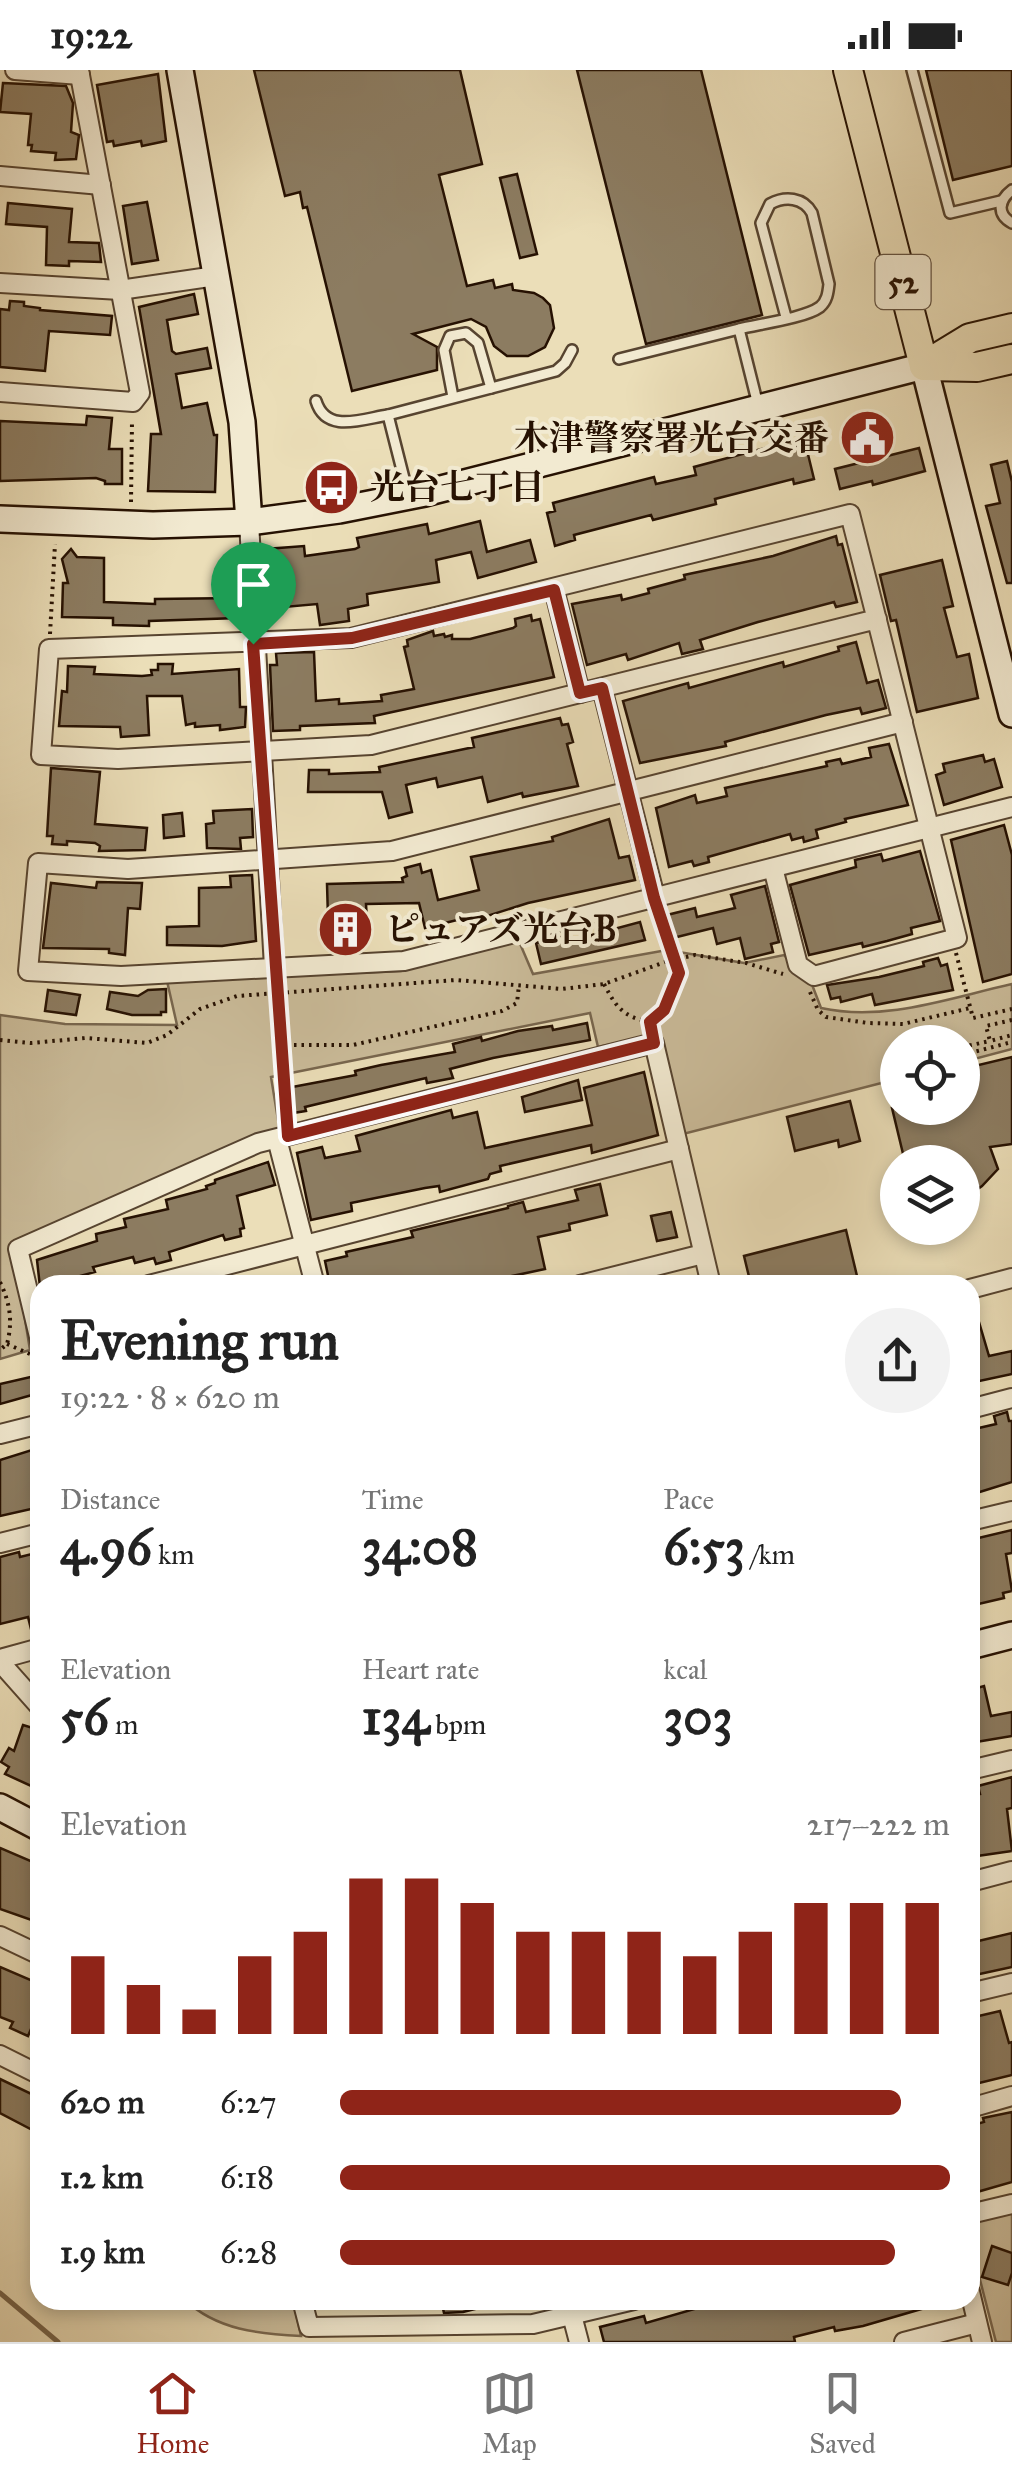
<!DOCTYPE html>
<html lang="en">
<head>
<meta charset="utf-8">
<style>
	body { margin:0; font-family:"IM FELL Great Primer","Noto Serif JP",serif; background:#f2f2f2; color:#222; height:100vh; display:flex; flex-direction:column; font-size:38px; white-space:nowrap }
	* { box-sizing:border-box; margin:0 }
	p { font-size:32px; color:#767676 }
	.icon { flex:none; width:55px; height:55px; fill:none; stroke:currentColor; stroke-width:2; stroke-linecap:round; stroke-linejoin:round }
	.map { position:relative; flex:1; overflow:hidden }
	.sheet { position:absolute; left:30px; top:1205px; width:950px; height:1035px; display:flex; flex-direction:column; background:#fff; border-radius:30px; box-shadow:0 5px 15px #0003 }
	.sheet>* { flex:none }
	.tools { position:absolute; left:880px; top:955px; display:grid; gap:20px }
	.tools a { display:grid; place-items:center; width:100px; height:100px; border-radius:50%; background:#fff; box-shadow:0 5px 15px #0003; font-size:50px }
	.pin { position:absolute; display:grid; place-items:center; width:85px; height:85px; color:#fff; margin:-102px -42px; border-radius:50% 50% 50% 0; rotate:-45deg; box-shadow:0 0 10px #0007 }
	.pin .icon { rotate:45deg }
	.round { display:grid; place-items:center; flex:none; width:105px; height:105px; border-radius:52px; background:#f2f2f2 }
	.summary { display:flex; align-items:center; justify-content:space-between; height:170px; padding:0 30px }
	h1 { font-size:55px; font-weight:800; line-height:75px }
	.metrics { display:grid; grid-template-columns:repeat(3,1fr); gap:15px; height:170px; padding:10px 30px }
	.metrics div { display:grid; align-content:center }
	.metrics b { font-size:50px; font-weight:800 }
	.metrics small { font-size:28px; font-weight:400 }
	.metrics p { font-size:28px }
	.chart { height:280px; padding:20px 30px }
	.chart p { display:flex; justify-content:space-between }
	.chart svg { width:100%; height:180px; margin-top:10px; stroke:#8f2418; stroke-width:6 }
	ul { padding:0 30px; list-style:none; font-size:32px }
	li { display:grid; grid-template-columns:160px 120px 1fr; align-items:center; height:75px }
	li i { height:25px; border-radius:12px; background:#8f2418 }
	.status { display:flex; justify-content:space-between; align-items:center; height:70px; padding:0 50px; background:#fff; direction:ltr }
	.status svg { height:28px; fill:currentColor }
	.dock { display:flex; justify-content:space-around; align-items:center; height:140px; border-top:2px solid #e0e0e0; background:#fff; font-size:28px; color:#767676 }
	.dock a { display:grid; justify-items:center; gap:5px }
	.dock .current { color:#8f2418 }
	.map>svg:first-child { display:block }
	.green { fill:#cabb99; stroke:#78664e; stroke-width:2.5 }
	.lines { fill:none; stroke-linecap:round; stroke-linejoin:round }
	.stream { stroke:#74624a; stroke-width:5 }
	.building { fill:#8c7c61; stroke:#261102; stroke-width:2.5 }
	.lane-casing { stroke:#574430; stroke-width:14 }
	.street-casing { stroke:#574430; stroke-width:22 }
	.secondary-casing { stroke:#261102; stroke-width:30 }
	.primary-casing { stroke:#261102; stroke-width:32 }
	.path { stroke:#261102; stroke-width:4; stroke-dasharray:2.5 5; stroke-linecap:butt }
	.lane { stroke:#f2ead1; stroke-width:9 }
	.street { stroke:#f2ead1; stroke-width:18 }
	.secondary { stroke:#f2ead1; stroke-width:25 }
	.primary { stroke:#ebdeb8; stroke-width:28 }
	.route-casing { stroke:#fff; stroke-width:20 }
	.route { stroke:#8f2418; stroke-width:12 }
	.labels { text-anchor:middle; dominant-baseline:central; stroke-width:8; stroke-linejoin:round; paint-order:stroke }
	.shield { fill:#f2ead1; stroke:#635240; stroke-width:2.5 }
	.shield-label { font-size:32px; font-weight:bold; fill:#261102 }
	.poi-label { font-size:35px; font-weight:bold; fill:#261102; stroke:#f2ead1; text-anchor:start }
</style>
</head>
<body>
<div class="status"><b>19:22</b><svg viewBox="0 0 49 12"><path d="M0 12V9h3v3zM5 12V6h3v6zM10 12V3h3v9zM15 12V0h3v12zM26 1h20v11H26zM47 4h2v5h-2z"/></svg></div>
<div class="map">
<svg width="1012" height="2272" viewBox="0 0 1012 2272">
	<rect width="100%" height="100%" fill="#ebdeb8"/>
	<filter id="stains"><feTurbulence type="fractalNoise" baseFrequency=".002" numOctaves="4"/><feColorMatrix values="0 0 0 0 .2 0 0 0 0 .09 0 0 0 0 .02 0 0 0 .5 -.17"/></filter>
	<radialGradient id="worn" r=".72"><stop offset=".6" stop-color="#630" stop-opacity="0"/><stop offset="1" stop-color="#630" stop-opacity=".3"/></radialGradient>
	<g class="green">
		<path d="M518 869 533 904 667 880 744 893 784 885 811 912 821 938C885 952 949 928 1012 914V979L963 992 962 972H898L897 1009 683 1064 658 964 598 977 590 943 271 1007 280 1062 13 1175 30 1280 0 1289V945L65 954 177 955 167 911 401 901Z"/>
		<polygon points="1012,2143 1012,2272 996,2272 970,2171 974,2152"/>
		<path d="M185 2230H293L301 2266C259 2264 217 2260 185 2230Z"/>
	</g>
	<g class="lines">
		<polyline class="stream" points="0,2223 58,2272"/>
	</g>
	<g class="building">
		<polygon points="254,0 460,0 482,94 439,105 467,216 493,210 495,218 512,214 513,220 534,223 543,228 550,235 554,258 545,277 528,286 507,286 494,276 486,257 471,249 413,264 437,277 437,300 352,321 307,137 303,138 300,122 285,126"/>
		<polygon points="577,0 701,0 762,245 646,274"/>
		<polygon points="926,0 1012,0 1012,96 953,110"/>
		<polygon points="158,4 166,71 142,76 141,71 114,76 113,71 107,72 97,15"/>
		<polygon points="3,13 66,16 73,33 71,62 79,65 76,89 55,90 56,83 31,81 32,75 28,75 31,44 0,42"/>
		<polygon points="517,104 537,184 520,188 500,108"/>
		<polygon points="147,132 158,190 132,194 123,136"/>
		<polygon points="8,133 72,139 69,172 99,173 101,192 69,191 69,196 46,195 47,157 6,154"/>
		<polygon points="194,224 198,244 167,250 172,281 176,284 207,278 211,298 176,304 182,338 207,333 214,365 217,365 215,422 148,421 151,364 161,364 139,237"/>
		<polygon points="10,231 24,232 24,236 40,238 40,240 112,246 110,265 49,261 45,301 0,297 0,239 9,240"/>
		<polygon points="87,346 112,348 109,379 122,379 122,414 105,414 105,411 96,408 0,411 0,351 86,355"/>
		<polygon points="795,370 797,379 806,376 814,409 794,414 793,409 715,429 716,434 653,450 651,445 574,465 575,470 555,476 547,443 555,441 553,433 654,407 656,414 696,405 694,397"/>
		<polygon points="919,378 925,401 873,415 872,411 840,419 835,399"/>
		<polygon points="1007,391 1012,412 1012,513 1007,513 986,436 1000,433 991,395"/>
		<polygon points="480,451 487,482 530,470 536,492 478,508 471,482 436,490 439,512 367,524 368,535 348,539 349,551 320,555 317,534 273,538 266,479 304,476 305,486 355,479 359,477 357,468 383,463 427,454 429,464"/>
		<polygon points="836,466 838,475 842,474 857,532 836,537 834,532 758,552 700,570 703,579 682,584 679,573 628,590 626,584 587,595 572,534 621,525 622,530 649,523 648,519 685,509 684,505 773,486"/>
		<polygon points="71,479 77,487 104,488 104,532 155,534 155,529 237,528 238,548 149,551 149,556 113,555 113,548 62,547 63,513 68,513 62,489"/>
		<polygon points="942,490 953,536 944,538 957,587 969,584 978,628 917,642 896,550 891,551 880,505"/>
		<polygon points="531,545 532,551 540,549 554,607 374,646 375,653 300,656 300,660 273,661 270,595 277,595 276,583 314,582 316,631 339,629 339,634 382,631 381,625 414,619 404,577 408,576 407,570 433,561 434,566 444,564 445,567 452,565 452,569 470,569 513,558 516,556 515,549"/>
		<polygon points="856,572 867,613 878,610 886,638 862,644 860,638 826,645 725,672 726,676 640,693 623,631 688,613 689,618 783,592 784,597 839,581 838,577"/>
		<polygon points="158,594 173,594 172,604 239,599 240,637 246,637 245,657 220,660 220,655 195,657 195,653 186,655 182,626 147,626 149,665 121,667 120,657 59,656 62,621 67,622 68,596 95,597 94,604 142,606 152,605 151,600 158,600"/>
		<polygon points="560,648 562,655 568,654 573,672 567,674 578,716 523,727 522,723 488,732 482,707 438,717 436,708 406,715 412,742 389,748 382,722 308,722 309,700 329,700 329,704 380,702 379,697 474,677 472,668"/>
		<polygon points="889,674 908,735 845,749 846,752 816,760 818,768 804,772 803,767 792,770 790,764 708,787 709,792 694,796 692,791 669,797 656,738 695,725 697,733 727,726 725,718 827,696 826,692 840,689 842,694 871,687 869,678"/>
		<polygon points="983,685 985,692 994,689 1002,717 944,735 936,705 945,702 943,694"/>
		<polygon points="51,698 100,702 95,754 147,758 145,780 99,781 100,776 95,773 67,771 67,775 52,774 53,766 47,766"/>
		<polygon points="252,739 253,767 240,768 241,779 207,778 206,754 214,753 213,741"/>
		<polygon points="182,743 184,766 164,768 163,745"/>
		<polygon points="609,749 619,788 629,786 635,810 528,833 462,854 461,849 425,858 419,833 366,834 368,869 325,871 324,848 328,848 327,814 403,812 402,808 407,806 405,798 420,794 422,803 431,800 438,830 479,820 471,787 553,771 552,767"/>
		<polygon points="1004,755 1012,785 1012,904 983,912 951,770"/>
		<polygon points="920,781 940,851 911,858 912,864 887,871 863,877 862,873 809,885 790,815 856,797 855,790 881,784 883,791"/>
		<polygon points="252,805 256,871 222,876 167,875 167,857 199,856 199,818 231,817 230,806"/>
		<polygon points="97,812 142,813 140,839 128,838 125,885 109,883 109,879 43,878 51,813 96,818"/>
		<polygon points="765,816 779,872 771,874 773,882 745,889 740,868 717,874 713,858 673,868 667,845 695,838 697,847 735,838 731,825"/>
		<polygon points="640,852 645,870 541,894 536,873 561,867 562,873"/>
		<polygon points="938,888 941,896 947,894 953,920 875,935 872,924 841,932 840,927 831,929 827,915 879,907 924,896 923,892"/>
		<polygon points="166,919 166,942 161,942 161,945 132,945 107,939 110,922 138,926 148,920"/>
		<polygon points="48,920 80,925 76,945 45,941"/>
		<polygon points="587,953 590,970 493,988 450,999 453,1008 427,1013 426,1008 384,1018 305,1037 306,1041 293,1043 287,1018 356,1005 355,1001 381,995 455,982 453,974 481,967 482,971 518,961 552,956 553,960"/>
		<polygon points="1012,987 1012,1074 990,1077 998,1099 982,1116 962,1130 962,1092 905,1092 892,1038 962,1038 962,999"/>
		<polygon points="644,1002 658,1065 592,1083 591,1075 500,1096 501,1101 490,1104 488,1109 440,1122 439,1116 425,1118 351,1133 352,1141 311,1150 297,1083 322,1077 325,1088 360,1081 356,1066 451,1040 453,1048 477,1042 485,1078 592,1055 584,1018"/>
		<polygon points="578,1010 582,1030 525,1042 522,1027"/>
		<polygon points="850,1031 860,1071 839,1077 838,1070 795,1081 787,1047"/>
		<polygon points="268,1092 275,1115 237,1126 244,1158 240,1159 241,1166 225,1170 223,1165 169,1182 171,1190 156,1194 154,1188 135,1193 133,1187 93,1197 95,1202 40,1217 37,1190 97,1171 96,1164 126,1157 124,1149 168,1139 166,1130 207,1119 206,1116 215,1113 215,1110"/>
		<polygon points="600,1114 607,1145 569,1154 570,1160 538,1167 545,1199 470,1215 330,1215 325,1191 347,1186 346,1182 413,1167 411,1161 508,1138 508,1136 523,1132 526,1142 578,1130 575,1120"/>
		<polygon points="671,1142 677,1167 657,1171 651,1146"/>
		<polygon points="846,1160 857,1206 820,1215 751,1215 744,1186"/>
		<polygon points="974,1235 989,1286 1012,1281 1012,1304 970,1313 970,1236"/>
		<polygon points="35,1306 39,1323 0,1334 0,1314"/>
		<polygon points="1007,1342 1009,1351 1012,1351 1012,1412 970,1425 970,1360 996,1354 994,1346"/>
		<polygon points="35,1379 40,1401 40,1437 0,1446 0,1390"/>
		<polygon points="1012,1460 1012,1483 1006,1484 1012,1521 1003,1523 1004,1528 970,1536 970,1470"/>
		<polygon points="19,1482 20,1487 40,1482 40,1566 33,1567 28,1547 0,1554 0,1487"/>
		<polygon points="984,1616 991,1646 1012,1642 1012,1666 970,1673 970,1620"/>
		<polygon points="23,1655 33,1658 40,1667 40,1720 5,1704 9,1697 1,1692 9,1678 14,1681"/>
		<polygon points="1012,1707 1012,1738 1007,1739 1012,1781 970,1787 970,1726 980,1724 978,1716"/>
		<polygon points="0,1778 40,1795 40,1853 0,1839"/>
		<polygon points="1012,1863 1012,1897 975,1905 970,1873"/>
		<polygon points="0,1897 40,1914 40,1938 28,1966 10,1958 13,1952 0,1947"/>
		<polygon points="1000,1941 1009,1973 1012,1972 1012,2005 975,2014 970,1992 970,1948"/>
		<polygon points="0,2009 40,2028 40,2064 0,2043"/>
		<polygon points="1012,2042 1012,2112 970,2124 970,2056 984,2052 983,2048"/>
		<polygon points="992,2176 1012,2183 1012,2203 1008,2215 982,2207"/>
		<polygon points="441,2230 491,2230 491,2235 463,2242 444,2243"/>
		<polygon points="711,2230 727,2230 729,2236 753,2230 934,2230 935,2235 863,2256 835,2261 834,2257 794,2267 795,2272 604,2272 600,2257 644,2246 646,2253 712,2234"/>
	</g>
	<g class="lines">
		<defs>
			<g id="lane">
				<polyline points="912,0 950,143 1001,131"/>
				<path d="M1012 120C999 130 996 144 1012 153"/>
				<path d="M739 259C759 254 805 248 820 237 827 231 828 223 829 214L812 143C803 127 785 126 770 134L761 153 786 247"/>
				<polyline points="619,289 739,259 758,335"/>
				<polyline points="453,327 444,280 450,266 466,263 478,273 491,318"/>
				<path d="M316 331C326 364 362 349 388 345L408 424"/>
				<polyline points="388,345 556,301 565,293 572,280"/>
			</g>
			<g id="street">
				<polyline points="15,0 80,5"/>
				<polyline points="0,106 101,115"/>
				<polyline points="0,213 120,220 216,206"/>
				<polyline points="0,322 133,332 140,323 79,0"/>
				<polyline points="249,452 274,898"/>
				<polyline points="554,519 580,623"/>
				<polyline points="602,618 655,827"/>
				<polyline points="903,652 392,781 128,799 38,793 28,901 121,906 404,891 1012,737"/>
				<path d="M773 798 798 895 814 906 957 868C921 726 886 585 850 444L351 568 49 579 41 685 118 689 371 675 877 549"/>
				<polyline points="277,1069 315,1215"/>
				<polyline points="149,1215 679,1079"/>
				<polyline points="580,1215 703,1184"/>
				<polyline points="970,1219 1012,1208"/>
				<polyline points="40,1271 18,1179 258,1073 654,973 711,1215"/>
				<polyline points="970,1339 1012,1328"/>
				<polyline points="0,1364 40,1354"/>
				<polyline points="970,1451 1012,1441"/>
				<polyline points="0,1473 40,1463"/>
				<polyline points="0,1589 40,1578"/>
				<polyline points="0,1592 40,1637"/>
				<polyline points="970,1700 1012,1690"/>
				<polyline points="970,1812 1012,1801"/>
				<polyline points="0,1866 40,1885"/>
				<polyline points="970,1923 1012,1913"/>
				<polyline points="0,1985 40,2005"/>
				<polyline points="970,2038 1012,2026"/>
				<polyline points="970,2144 1012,2134"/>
				<polyline points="970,2222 982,2272"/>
				<polyline points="302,2230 309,2257 533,2254 634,2230"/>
				<polyline points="568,2230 579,2272"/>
				<polyline points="904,2272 977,2253"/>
			</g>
			<g id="secondary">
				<polyline points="180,0 242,352 249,452"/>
				<polyline points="0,449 153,455 249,452 339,440 425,423 924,296 1012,644"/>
				<polyline points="970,1576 1012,1565"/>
				<polyline points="0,1737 40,1758"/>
			</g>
			<g id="primary">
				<polyline points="848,0 924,296"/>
				<polyline points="924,296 970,268 1012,258"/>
				<polyline points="926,296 977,297 1012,289"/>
			</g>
		</defs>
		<use href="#lane" class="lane-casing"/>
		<use href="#street" class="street-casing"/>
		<use href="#secondary" class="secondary-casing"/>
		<use href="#primary" class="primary-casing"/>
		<g class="path">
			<polyline points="131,432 132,351"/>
			<polyline points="50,564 55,474"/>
			<polyline points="659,842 673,890"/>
			<polyline points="956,883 973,948 1012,939"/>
			<polyline points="275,912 285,1048"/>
			<path d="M604 914C616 937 623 947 650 952L651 958"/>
			<polyline points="810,922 818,940 826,947 868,953 903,954 970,938"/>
			<polyline points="1012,950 986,956 990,971 1012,965"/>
			<path d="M650 952C667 938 682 915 676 892"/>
			<polyline points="0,970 31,973 86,968 147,973 167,965 200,939 237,926 456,910 562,919 604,914 668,891 695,885 746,893 783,904"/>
			<polyline points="279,975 353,975 502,941 517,933 519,915"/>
			<polyline points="962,977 990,971"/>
			<polyline points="962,985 1012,972"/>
			<path d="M0 1212C10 1233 13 1251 7 1274L0 1280"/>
			<polyline points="7,1274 30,1284"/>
		</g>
		<use href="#lane" class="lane"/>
		<use href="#street" class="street"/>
		<use href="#secondary" class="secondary"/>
		<use href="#primary" class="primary"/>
	</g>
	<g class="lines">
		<defs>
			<polygon id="route" points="554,520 580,623 602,618 654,828 679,903 664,940 650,952 654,973 288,1066 253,574 352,568"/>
		</defs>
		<use href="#route" class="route-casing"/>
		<use href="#route" class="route"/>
	</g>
	<defs>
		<symbol id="civic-disc" viewBox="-11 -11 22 22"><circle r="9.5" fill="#8f2418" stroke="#f2ead1"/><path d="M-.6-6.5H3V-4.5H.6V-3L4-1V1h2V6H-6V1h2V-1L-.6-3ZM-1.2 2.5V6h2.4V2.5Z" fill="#fff"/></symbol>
		<symbol id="bus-disc" viewBox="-11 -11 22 22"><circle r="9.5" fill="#8f2418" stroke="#f2ead1"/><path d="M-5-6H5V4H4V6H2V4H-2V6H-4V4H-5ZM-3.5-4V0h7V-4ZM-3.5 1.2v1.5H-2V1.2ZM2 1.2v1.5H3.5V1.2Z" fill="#fff"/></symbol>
		<symbol id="building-disc" viewBox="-11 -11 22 22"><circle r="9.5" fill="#8f2418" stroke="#f2ead1"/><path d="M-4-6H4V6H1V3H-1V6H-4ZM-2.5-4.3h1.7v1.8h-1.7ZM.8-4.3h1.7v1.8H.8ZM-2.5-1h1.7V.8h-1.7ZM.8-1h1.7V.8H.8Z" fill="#fff"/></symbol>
	</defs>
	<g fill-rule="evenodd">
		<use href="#civic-disc" x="836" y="336" width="63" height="63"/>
		<use href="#bus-disc" x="300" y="386" width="63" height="63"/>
		<use href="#building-disc" x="314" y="828" width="63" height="63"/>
	</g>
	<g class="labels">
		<rect class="shield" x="875.5" y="185" width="55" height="54" rx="8"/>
		<g class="shield-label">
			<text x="903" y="212">52</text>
		</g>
		<g class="poi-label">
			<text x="829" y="368" text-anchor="end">木津警察署光台交番</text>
			<text x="370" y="417">光台七丁目</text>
			<text x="385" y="859">ピュアズ光台B</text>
		</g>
	</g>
	<rect width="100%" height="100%" filter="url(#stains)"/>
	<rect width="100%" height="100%" fill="url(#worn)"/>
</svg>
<div class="tools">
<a><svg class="icon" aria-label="locate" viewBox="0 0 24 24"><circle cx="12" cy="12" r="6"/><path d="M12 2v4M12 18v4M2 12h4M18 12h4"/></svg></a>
<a><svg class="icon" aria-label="layers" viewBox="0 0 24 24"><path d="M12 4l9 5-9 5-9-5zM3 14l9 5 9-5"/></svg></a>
</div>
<div class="pin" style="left:253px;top:574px;background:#1e9e55"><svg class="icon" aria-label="arrive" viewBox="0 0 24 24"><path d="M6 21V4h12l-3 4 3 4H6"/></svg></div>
<section class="sheet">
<div class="summary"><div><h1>Evening run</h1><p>19:22 · 8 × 620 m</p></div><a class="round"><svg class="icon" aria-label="share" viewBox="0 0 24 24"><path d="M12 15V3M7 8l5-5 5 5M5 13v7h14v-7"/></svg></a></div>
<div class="metrics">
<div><p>Distance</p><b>4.96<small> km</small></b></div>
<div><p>Time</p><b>34:08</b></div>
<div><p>Pace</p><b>6:53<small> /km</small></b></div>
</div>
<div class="metrics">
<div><p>Elevation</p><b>56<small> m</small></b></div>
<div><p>Heart rate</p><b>134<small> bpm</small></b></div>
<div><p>kcal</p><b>303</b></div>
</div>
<div class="chart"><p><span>Elevation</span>217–222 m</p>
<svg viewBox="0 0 160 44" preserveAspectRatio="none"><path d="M5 44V25M15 44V32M25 44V38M35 44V25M45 44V19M55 44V6M65 44V6M75 44V12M85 44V19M95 44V19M105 44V19M115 44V25M125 44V19M135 44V12M145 44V12M155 44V12"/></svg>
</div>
<ul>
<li><b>620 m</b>6:27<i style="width:92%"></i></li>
<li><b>1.2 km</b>6:18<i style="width:100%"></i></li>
<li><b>1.9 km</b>6:28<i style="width:91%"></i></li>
</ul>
</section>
</div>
<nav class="dock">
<a class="current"><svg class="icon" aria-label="home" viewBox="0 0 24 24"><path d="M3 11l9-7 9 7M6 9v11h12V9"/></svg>Home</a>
<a><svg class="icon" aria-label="map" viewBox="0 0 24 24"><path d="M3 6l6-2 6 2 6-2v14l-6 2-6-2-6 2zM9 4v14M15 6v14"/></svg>Map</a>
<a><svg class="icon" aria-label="saved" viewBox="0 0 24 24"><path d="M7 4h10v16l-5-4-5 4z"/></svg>Saved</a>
</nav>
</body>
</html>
